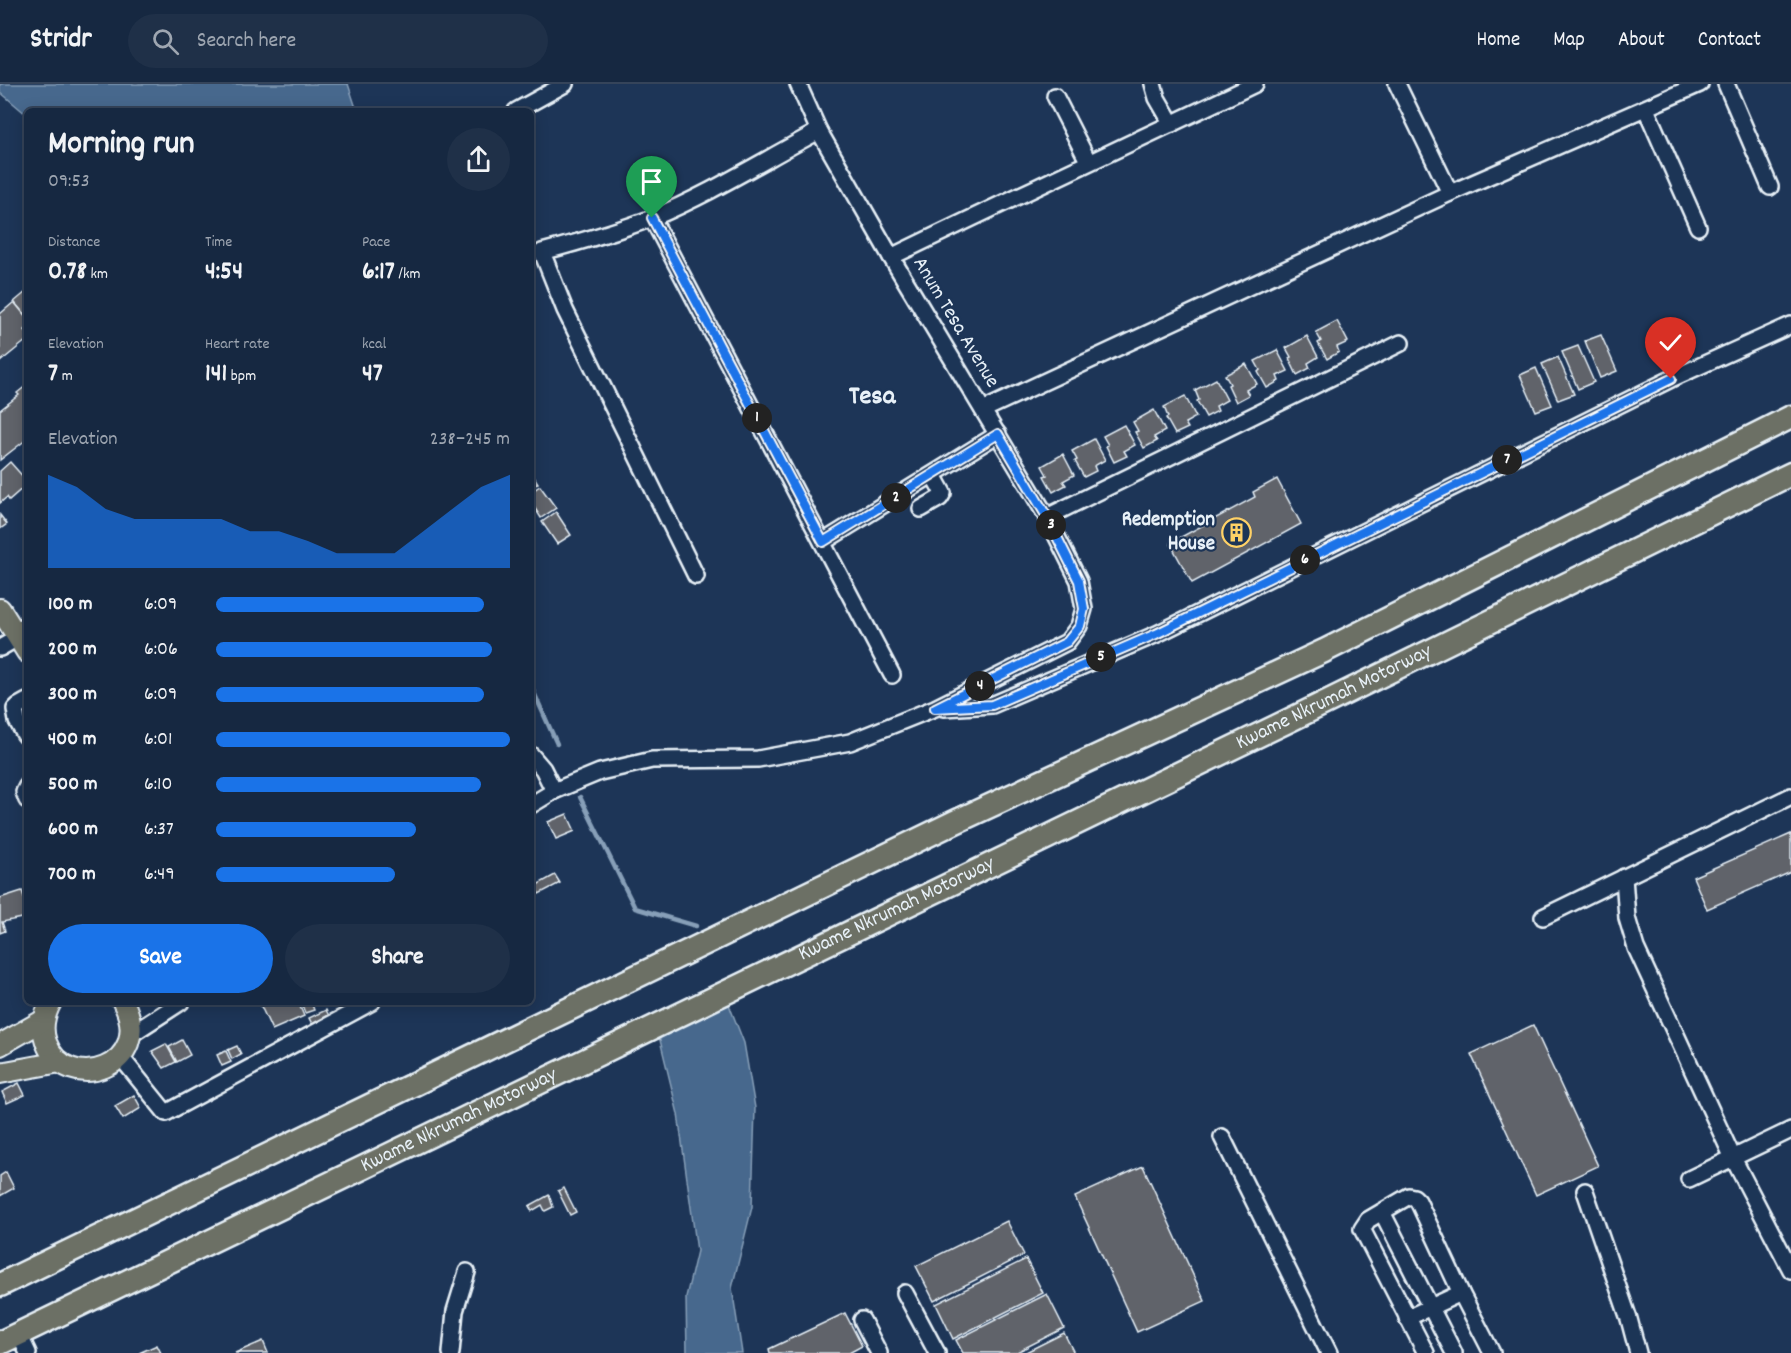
<!DOCTYPE html>
<html lang="en">
<head>
<meta charset="utf-8">
<style>
	body { margin:0; font-family:Dekko,sans-serif; background:#1f3048; color:#f1f3f6; height:100vh; display:flex; flex-direction:column; font-size:22px; white-space:nowrap }
	* { box-sizing:border-box; margin:0 }
	p { font-size:20px; color:#9ea6b1 }
	.icon { flex:none; width:33px; height:33px; fill:none; stroke:currentColor; stroke-width:2; stroke-linecap:round; stroke-linejoin:round }
	.map { position:relative; flex:1; overflow:hidden }
	.panel { position:absolute; left:24px; top:24px; width:510px; height:897px; display:flex; flex-direction:column; background:#162841; border-radius:9px; box-shadow:0 3px 15px #0003,0 0 0 2px #35445a }
	.panel>* { flex:none }
	.pin { position:absolute; display:grid; place-items:center; width:51px; height:51px; color:#fff; margin:-62px -26px; border-radius:50% 50% 50% 0; rotate:-45deg; box-shadow:0 0 6px #0007 }
	.pin .icon { rotate:45deg }
	.km { position:absolute; width:30px; height:30px; margin:-15px; border-radius:50%; background:#222; color:#fff; font-size:16px; line-height:30px; text-align:center }
	.round { display:grid; place-items:center; flex:none; width:63px; height:63px; border-radius:32px; background:#1f3048 }
	.summary { display:flex; align-items:center; justify-content:space-between; height:102px; padding:0 24px }
	h1 { font-size:33px; font-weight:700; line-height:45px }
	.metrics { display:grid; grid-template-columns:repeat(3,1fr); gap:9px; height:102px; padding:6px 24px }
	.metrics div { display:grid; align-content:center }
	.metrics b { font-size:26px; font-weight:700 }
	.metrics small { font-size:16px; font-weight:400 }
	.metrics p { font-size:16px }
	.chart { height:168px; padding:12px 24px }
	.chart p { display:flex; justify-content:space-between }
	.chart svg { width:100%; height:108px; margin-top:6px; fill:#1a73e8; opacity:.7 }
	.action { display:flex; gap:12px; margin-top:auto; padding:12px 24px }
	.action a { flex:1; height:69px; border-radius:36px; background:#1a73e8; color:#fff; font-size:24px; font-weight:700; line-height:69px; text-align:center }
	.action a+a { background:#1f3048; color:#f1f3f6 }
	ul { padding:0 24px; list-style:none; font-size:20px }
	li { display:grid; grid-template-columns:96px 72px 1fr; align-items:center; height:45px }
	li i { height:15px; border-radius:8px; background:#1a73e8 }
	header { display:flex; align-items:center; gap:36px; box-sizing:border-box; height:84px; padding:0 30px; background:#162841; border-bottom:2px solid #35445a }
	header strong { font-size:28px }
	nav { display:flex; gap:33px; margin-inline-start:auto; font-size:21px }
	.search { width:420px; height:54px; background:#1f3048; display:flex; align-items:center; gap:15px; box-sizing:border-box; padding:0 21px; border-radius:33px; color:#9ea6b1; font-size:22px }
	.map>svg:first-child { display:block }
	.water { fill:#46688d; stroke:#879fb8; stroke-width:1.5 }
	.lines { fill:none; stroke-linecap:round; stroke-linejoin:round }
	.stream { stroke:#879fb8; stroke-width:4.5 }
	.building { fill:#61646b; stroke:#e8f1f8; stroke-width:1.5 }
	.minor-casing { stroke:#e8f1f8; stroke-width:20 }
	.major-casing { stroke:#e8f1f8; stroke-width:24 }
	.highway-casing { stroke:#e8f1f8; stroke-width:27 }
	.minor { stroke:#1d3557; stroke-width:15 }
	.major { stroke:#6c7065; stroke-width:20 }
	.highway { stroke:#6c7065; stroke-width:22 }
	.route-casing { stroke:#fff; stroke-width:12 }
	.route { stroke:#1a73e8; stroke-width:8 }
	.labels { text-anchor:middle; dominant-baseline:central; stroke-width:4.5; stroke-linejoin:round; paint-order:stroke }
	.street-label { font-size:21px; fill:#e8f1f8; stroke:#1d3557 }
	.poi-label { font-size:21px; font-weight:bold; fill:#e8f1f8; stroke:#1d3557; text-anchor:end }
	.district-label { font-size:27px; font-weight:bold; fill:#e8f1f8; stroke:#1d3557 }
</style>
</head>
<body>
<header>
<strong>Stridr</strong>
<div class="search"><svg class="icon" aria-label="search" viewBox="0 0 24 24"><circle cx="10" cy="10" r="6"/><path d="M15 15l6 6"/></svg>Search here</div>
<nav><a>Home</a><a>Map</a><a>About</a><a>Contact</a></nav>
</header>
<div class="map">
<svg width="1791" height="1269" viewBox="0 0 1791 1269">
	<rect width="100%" height="100%" fill="#1d3557"/>
	<filter id="ink" filterUnits="userSpaceOnUse"><feTurbulence type="fractalNoise" baseFrequency=".0167" numOctaves="2"/><feDisplacementMap in="SourceGraphic" scale="12" xChannelSelector="R" yChannelSelector="G"/><feConvolveMatrix kernelMatrix="1 2 1 2 8 2 1 2 1" color-interpolation-filters="sRGB"/></filter>
	<g filter="url(#ink)">
		<g class="water">
			<polygon points="0,0 348,0 357,27 27,27 27,31 0,8"/>
			<polygon points="728,918 744,959 755,1024 752,1123 732,1204 742,1269 687,1269 686,1213 697,1167 678,1030 659,952"/>
		</g>
		<g class="lines">
			<g class="stream">
				<polyline points="531,602 557,660"/>
				<polyline points="580,713 635,824 696,842"/>
			</g>
		</g>
		<g class="building">
			<polygon points="27,207 27,233 14,218"/>
			<polygon points="14,218 27,234 27,244 25,246 27,249 27,256 0,278 0,230"/>
			<polygon points="1337,237 1348,258 1337,263 1339,268 1327,275 1318,259 1321,257 1316,248"/>
			<polygon points="1601,251 1617,287 1600,294 1585,257"/>
			<polygon points="1307,252 1318,273 1308,279 1310,284 1297,291 1289,274 1291,273 1286,264"/>
			<polygon points="1578,262 1594,298 1578,305 1562,268"/>
			<polygon points="1277,266 1288,287 1277,292 1279,297 1267,304 1258,288 1260,286 1255,277"/>
			<polygon points="1558,273 1574,310 1558,316 1542,280"/>
			<polygon points="1246,280 1257,300 1246,306 1249,311 1236,318 1228,301 1230,300 1225,291"/>
			<polygon points="1536,284 1552,321 1536,327 1520,291"/>
			<polygon points="1216,295 1227,316 1216,322 1218,327 1206,333 1197,317 1199,316 1195,306"/>
			<polygon points="27,301 27,355 0,376 0,326 19,311 17,309"/>
			<polygon points="1185,312 1196,333 1185,339 1188,344 1175,350 1166,334 1168,333 1164,323"/>
			<polygon points="1154,326 1165,347 1154,353 1157,357 1144,364 1135,348 1138,347 1133,338"/>
			<polygon points="1124,341 1135,361 1124,367 1127,372 1114,378 1106,362 1108,361 1103,352"/>
			<polygon points="1094,355 1105,376 1094,382 1096,387 1084,393 1075,377 1077,376 1072,367"/>
			<polygon points="1063,370 1074,391 1063,397 1066,401 1053,408 1044,392 1047,391 1042,382"/>
			<polygon points="10,378 26,396 24,398 26,401 9,416 7,413 0,419 0,387"/>
			<polygon points="531,388 538,399 531,404"/>
			<polygon points="1277,395 1301,440 1192,499 1170,459 1255,413 1253,408"/>
			<polygon points="540,402 556,424 541,434 531,418 531,408"/>
			<polygon points="556,428 571,451 557,460 542,438"/>
			<polygon points="0,431 7,440 0,445"/>
			<polygon points="567,730 575,747 556,755 548,738"/>
			<polygon points="1791,750 1791,788 1707,825 1693,793"/>
			<polygon points="555,791 560,799 539,810 535,802"/>
			<polygon points="22,807 25,816 27,815 27,833 2,838 5,847 0,849 0,814"/>
			<polygon points="259,918 298,918 304,932 272,946"/>
			<polygon points="301,918 311,918 314,926 305,929"/>
			<polygon points="326,926 330,934 313,942 309,934"/>
			<polygon points="1533,941 1598,1082 1536,1111 1471,970"/>
			<polygon points="182,956 190,971 177,978 169,963"/>
			<polygon points="166,960 176,978 164,984 152,967"/>
			<polygon points="237,962 241,970 232,975 228,966"/>
			<polygon points="226,967 231,978 222,982 217,971"/>
			<polygon points="19,999 25,1011 7,1019 2,1008"/>
			<polygon points="134,1011 141,1024 123,1035 115,1022"/>
			<polygon points="1143,1082 1205,1217 1137,1248 1075,1113"/>
			<polygon points="6,1088 14,1104 0,1112 0,1092"/>
			<polygon points="564,1104 576,1128 570,1131 558,1107"/>
			<polygon points="549,1111 553,1123 545,1127 542,1121 532,1127 529,1122"/>
			<polygon points="1007,1137 1024,1171 934,1217 916,1182"/>
			<polygon points="1026,1175 1043,1209 953,1255 936,1220"/>
			<polygon points="1047,1210 1064,1244 1015,1269 963,1269 956,1256"/>
			<polygon points="845,1229 862,1262 849,1269 770,1269 769,1265"/>
			<polygon points="1064,1249 1074,1269 1024,1269"/>
			<polygon points="263,1257 268,1269 235,1269"/>
			<polygon points="157,1261 161,1269 139,1269"/>
		</g>
		<g class="lines">
			<defs>
				<g id="minor">
					<polyline points="1153,0 1157,14 1172,40"/>
					<polyline points="1397,0 1450,109"/>
					<polyline points="1726,0 1770,103"/>
					<polyline points="1055,12 1088,77"/>
					<polyline points="1646,25 1698,143"/>
					<polyline points="516,27 565,0"/>
					<polyline points="652,134 892,591"/>
					<path d="M891 173C1012 114 1134 58 1255 0"/>
					<polyline points="983,326 1450,109 1700,0"/>
					<polyline points="921,425 940,414 943,409 933,391"/>
					<polyline points="1047,433 1401,259"/>
					<polyline points="823,458 998,350"/>
					<path d="M696 492 565 226 542 168C579 158 616 148 652 134 710 110 764 76 819 47"/>
					<polyline points="16,547 27,540"/>
					<polyline points="0,564 19,553"/>
					<polyline points="944,624 992,621 1157,550 1671,295 1791,241"/>
					<polyline points="25,651 17,637 15,625 18,622 27,617"/>
					<polyline points="531,671 543,685 554,707"/>
					<polyline points="27,702 24,708 27,716"/>
					<polyline points="531,721 554,707 600,688 652,676 758,675 850,658 935,624 1067,558 1079,542 1084,525 1079,497 1047,433 891,173 819,47 798,0"/>
					<polyline points="1624,793 1627,834 1636,864 1733,1074 1791,1186"/>
					<polyline points="1543,833 1791,712"/>
					<polyline points="130,951 181,918"/>
					<polyline points="120,972 166,1029 372,918"/>
					<polyline points="1222,1053 1329,1269"/>
					<polyline points="1689,1095 1791,1046"/>
					<polyline points="1585,1107 1629,1235 1638,1269"/>
					<polyline points="1382,1128 1454,1269"/>
					<polyline points="905,1209 937,1269"/>
					<polyline points="1407,1234 1461,1209"/>
					<polyline points="862,1236 879,1269"/>
					<polyline points="19,1250 28,1269"/>
					<polyline points="451,1269 455,1227 467,1188"/>
					<polyline points="1426,1269 1362,1145 1368,1136 1409,1112 1414,1113 1418,1117 1461,1209 1492,1269"/>
				</g>
				<g id="major">
					<polyline points="0,525 27,568"/>
					<path d="M51 918C44 931 41 944 46 958 66 1014 157 982 123 918"/>
					<polyline points="0,961 44,936"/>
					<polyline points="0,989 60,978"/>
				</g>
				<g id="highway">
					<polyline points="0,1201 955,738 1324,567 1791,333"/>
					<path id="s1" d="M0 1259 1292 635 1791 390"/>
				</g>
			</defs>
			<use href="#minor" class="minor-casing"/>
			<use href="#major" class="major-casing"/>
			<use href="#highway" class="highway-casing"/>
			<use href="#minor" class="minor"/>
			<use href="#major" class="major"/>
			<use href="#highway" class="highway"/>
		</g>
	</g>
	<g class="lines" filter="url(#ink)">
		<defs>
			<polyline id="route" points="652,134 823,458 998,350 1047,433 1079,497 1084,525 1080,542 1067,558 935,624 992,621 1156,550 1671,295"/>
		</defs>
		<use href="#route" class="route-casing"/>
		<use href="#route" class="route"/>
	</g>
	<defs>
		<symbol id="building-ring" viewBox="-11 -11 22 22"><circle r="9.5" fill="#1d3557" stroke="#ffd166" stroke-width="1.5"/><path d="M-4-6H4V6H1V3H-1V6H-4ZM-2.5-4.3h1.7v1.8h-1.7ZM.8-4.3h1.7v1.8H.8ZM-2.5-1h1.7V.8h-1.7ZM.8-1h1.7V.8H.8Z" fill="#ffd166"/></symbol>
	</defs>
	<g fill-rule="evenodd">
		<use href="#building-ring" x="1220" y="432" width="33" height="33"/>
	</g>
	<g class="labels">
		<g class="street-label">
			<text transform="translate(955 239) rotate(59)">Anum Tesa Avenue</text>
			<text stroke="none"><textPath href="#s1" startOffset="1482">Kwame Nkrumah Motorway</textPath></text>
			<text stroke="none"><textPath href="#s1" startOffset="996">Kwame Nkrumah Motorway</textPath></text>
			<text stroke="none"><textPath href="#s1" startOffset="510">Kwame Nkrumah Motorway</textPath></text>
		</g>
		<g class="poi-label">
			<text x="1215" y="437">Redemption<tspan x="1215" dy="24">House</tspan></text>
		</g>
		<g class="district-label">
			<text x="872" y="313">Tesa</text>
		</g>
	</g>
</svg>
<div class="pin" style="left:652px;top:134px;background:#1e9e55"><svg class="icon" aria-label="arrive" viewBox="0 0 24 24"><path d="M6 21V4h12l-3 4 3 4H6"/></svg></div>
<div class="pin" style="left:1671px;top:295px;background:#d93025"><svg class="icon" aria-label="check" viewBox="0 0 24 24"><path d="M5 12l5 5 9-10"/></svg></div>
<b class="km" style="left:757px;top:334px">1</b>
<b class="km" style="left:896px;top:414px">2</b>
<b class="km" style="left:1051px;top:441px">3</b>
<b class="km" style="left:980px;top:602px">4</b>
<b class="km" style="left:1101px;top:573px">5</b>
<b class="km" style="left:1305px;top:476px">6</b>
<b class="km" style="left:1507px;top:376px">7</b>
<section class="panel">
<div class="summary"><div><h1>Morning run</h1><p>09:53</p></div><a class="round"><svg class="icon" aria-label="share" viewBox="0 0 24 24"><path d="M12 15V3M7 8l5-5 5 5M5 13v7h14v-7"/></svg></a></div>
<div class="metrics">
<div><p>Distance</p><b>0.78<small> km</small></b></div>
<div><p>Time</p><b>4:54</b></div>
<div><p>Pace</p><b>6:17<small> /km</small></b></div>
</div>
<div class="metrics">
<div><p>Elevation</p><b>7<small> m</small></b></div>
<div><p>Heart rate</p><b>141<small> bpm</small></b></div>
<div><p>kcal</p><b>47</b></div>
</div>
<div class="chart"><p><span>Elevation</span>238–245 m</p>
<svg viewBox="0 0 160 44" preserveAspectRatio="none"><path d="M0 44V6L10 11L20 20L30 24L40 24L50 24L60 24L70 29L80 29L90 33L100 38L110 38L120 38L130 29L140 20L150 11L160 6V44z"/></svg>
</div>
<ul>
<li><b>100 m</b>6:09<i style="width:91%"></i></li>
<li><b>200 m</b>6:06<i style="width:94%"></i></li>
<li><b>300 m</b>6:09<i style="width:91%"></i></li>
<li><b>400 m</b>6:01<i style="width:100%"></i></li>
<li><b>500 m</b>6:10<i style="width:90%"></i></li>
<li><b>600 m</b>6:37<i style="width:68%"></i></li>
<li><b>700 m</b>6:49<i style="width:61%"></i></li>
</ul>
<div class="action"><a>Save</a><a>Share</a></div>
</section>
</div>
</body>
</html>
